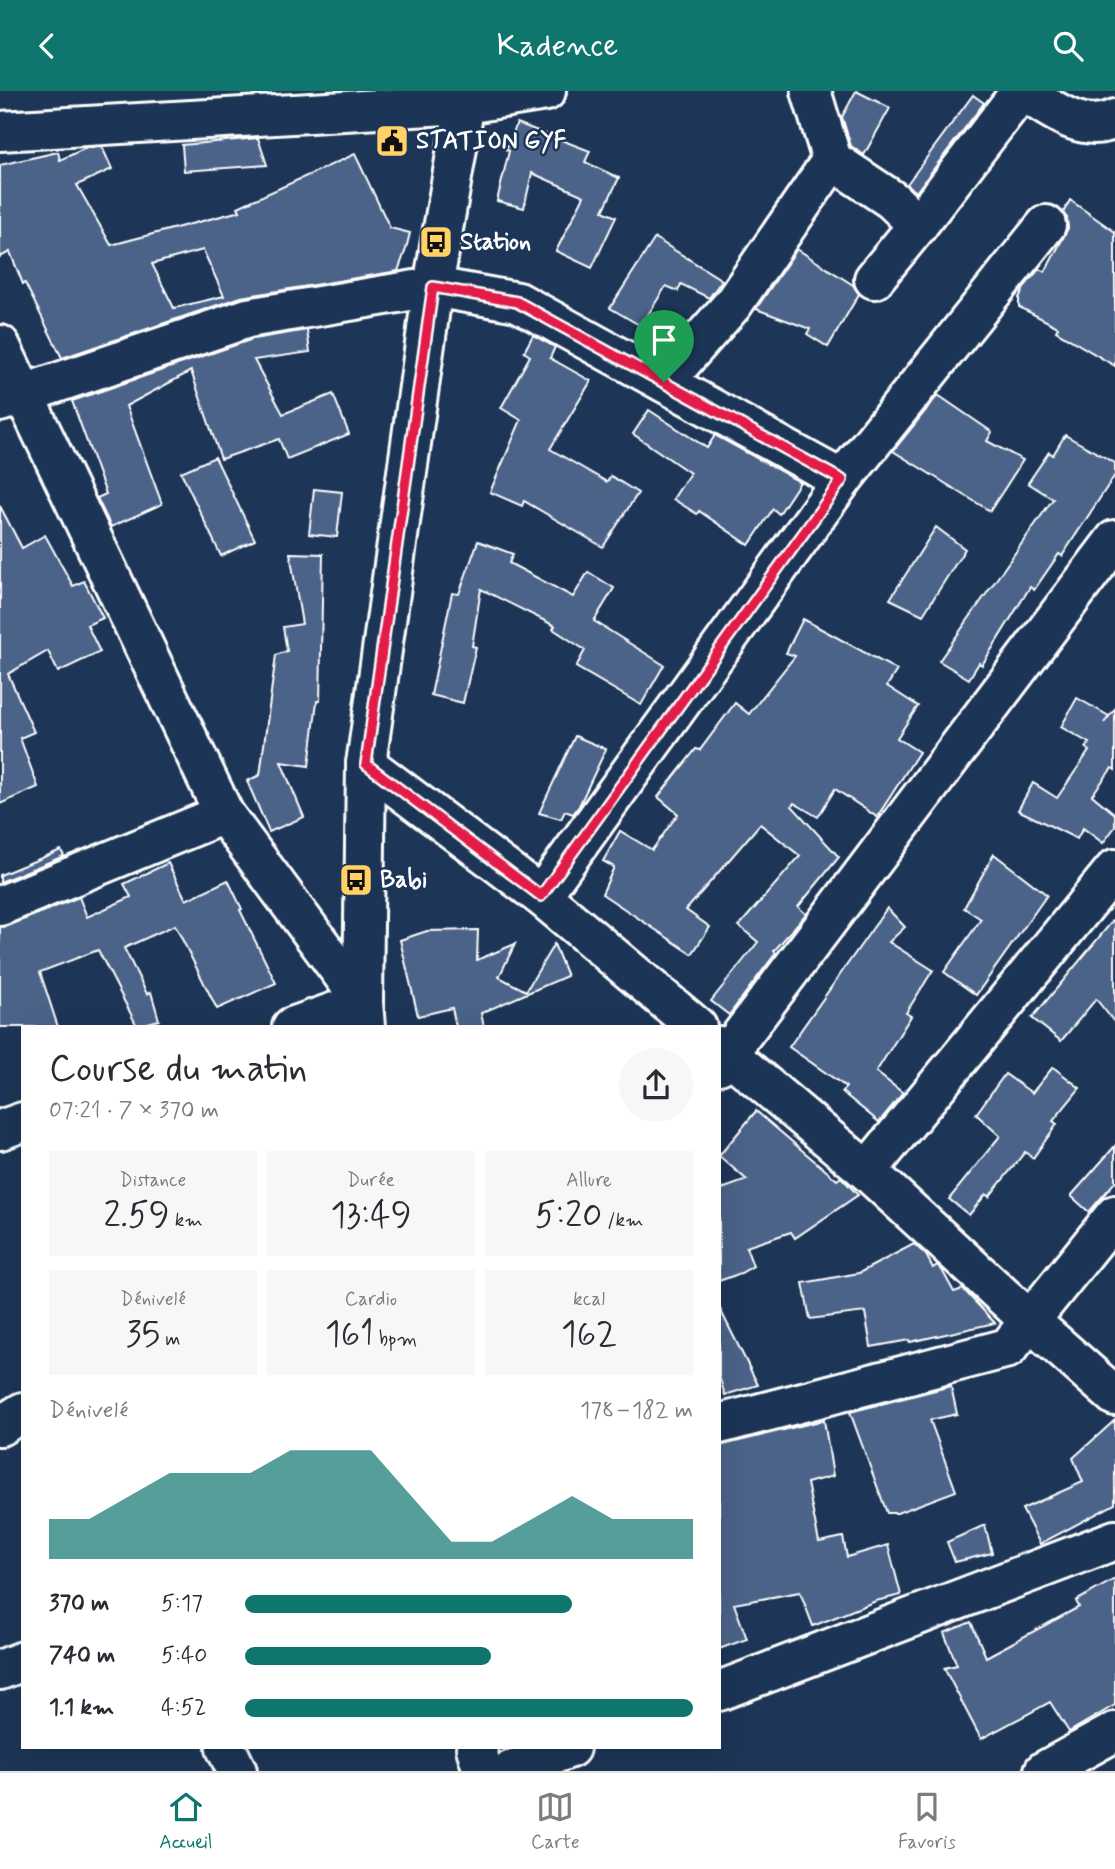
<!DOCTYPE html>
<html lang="fr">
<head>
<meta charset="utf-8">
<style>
	body { margin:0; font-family:Mynerve,sans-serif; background:#f7f7f7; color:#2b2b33; height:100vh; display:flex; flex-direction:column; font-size:26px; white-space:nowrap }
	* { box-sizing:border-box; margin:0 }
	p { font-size:23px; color:#7c7c81 }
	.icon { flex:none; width:38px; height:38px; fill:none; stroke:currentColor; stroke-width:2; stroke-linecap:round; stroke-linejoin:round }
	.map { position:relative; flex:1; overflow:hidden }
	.panel { position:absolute; left:21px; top:934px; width:700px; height:724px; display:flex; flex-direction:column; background:#fff; border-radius:0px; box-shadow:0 7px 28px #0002 }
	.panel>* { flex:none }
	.pin { position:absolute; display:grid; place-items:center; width:60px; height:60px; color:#fff; margin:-72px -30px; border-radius:50% 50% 50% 0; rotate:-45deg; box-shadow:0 0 7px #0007 }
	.pin .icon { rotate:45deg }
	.round { display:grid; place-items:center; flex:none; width:74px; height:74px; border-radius:37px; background:#f7f7f7 }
	.headline { display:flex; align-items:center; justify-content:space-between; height:119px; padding:0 28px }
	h1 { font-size:38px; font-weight:600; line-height:52px }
	.stats { display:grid; grid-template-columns:repeat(3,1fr); gap:10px; height:119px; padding:7px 28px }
	.stats div { display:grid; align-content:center; border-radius:0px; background:#f7f7f7; text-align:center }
	.stats b { font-size:35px; font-weight:600 }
	.stats small { font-size:19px; font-weight:400 }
	.stats p { font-size:19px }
	.chart { height:196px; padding:14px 28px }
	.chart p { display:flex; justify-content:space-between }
	.chart svg { width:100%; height:126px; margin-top:7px; fill:#0f766e; opacity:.7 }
	ul { padding:0 28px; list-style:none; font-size:23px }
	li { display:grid; grid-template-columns:112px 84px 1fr; align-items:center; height:52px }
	li i { height:18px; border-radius:9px; background:#0f766e }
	header { display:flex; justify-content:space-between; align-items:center; height:91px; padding:0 28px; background:#0f766e; color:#fff; font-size:32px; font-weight:600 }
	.dock { display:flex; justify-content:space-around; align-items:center; height:98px; border-top:2px solid #e1e1e2; background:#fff; font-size:19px; color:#7c7c81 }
	.dock a { display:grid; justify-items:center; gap:4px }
	.dock .active { color:#0f766e }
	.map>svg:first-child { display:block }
	.building { fill:#4c6389; stroke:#fff; stroke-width:2; fill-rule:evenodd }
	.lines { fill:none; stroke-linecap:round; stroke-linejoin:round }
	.minor-casing { stroke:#fff; stroke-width:44 }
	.minor { stroke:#1d3557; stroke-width:38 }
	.route-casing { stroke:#fff; stroke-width:14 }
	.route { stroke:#e11d48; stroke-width:9 }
	.labels { text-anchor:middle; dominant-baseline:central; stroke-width:5; stroke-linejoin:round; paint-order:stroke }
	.poi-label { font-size:24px; font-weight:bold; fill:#fff; stroke:#1d3557; text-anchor:start }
</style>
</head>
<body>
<header><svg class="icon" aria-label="back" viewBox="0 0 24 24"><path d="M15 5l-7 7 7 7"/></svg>Kadence<svg class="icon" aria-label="search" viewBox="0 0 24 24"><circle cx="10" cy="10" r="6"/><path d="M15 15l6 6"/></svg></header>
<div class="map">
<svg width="1115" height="1680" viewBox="0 0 1115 1680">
	<rect width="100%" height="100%" fill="#1d3557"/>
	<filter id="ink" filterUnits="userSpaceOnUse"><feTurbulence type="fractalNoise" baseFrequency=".0143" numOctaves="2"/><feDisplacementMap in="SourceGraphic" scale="14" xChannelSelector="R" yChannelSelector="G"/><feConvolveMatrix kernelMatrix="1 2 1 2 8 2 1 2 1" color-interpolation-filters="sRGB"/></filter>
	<g filter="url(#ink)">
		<g class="building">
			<polygon points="856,0 890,17 864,64 851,55 842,26"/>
			<polygon points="973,4 984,12 916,101 907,93"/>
			<polygon points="517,32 590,60 585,71 619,87 603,120 616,126 592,177 556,160 584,105 532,82 524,117 497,110 509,60 506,59"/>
			<polygon points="258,47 267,74 184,80 182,54"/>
			<path d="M102 56 112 78 77 94 111 154 240 120 238 116 355 63 390 137 410 142 406 158 398 180 241 206 62 267 25 192 23 193 10 161 0 166V74L58 61 60 69 86 57ZM203 159 224 205 174 217 152 173Z"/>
			<polygon points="1070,109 1115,141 1115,275 1056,240 1058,236 1019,216 1019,207 1025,195 1039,178 1045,181 1063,147 1068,137 1067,127 1063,122"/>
			<polygon points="655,147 722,189 709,207 681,193 678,200 666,195 641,235 610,217"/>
			<polygon points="797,158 853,194 859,203 828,256 807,243 810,238 756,218"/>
			<polygon points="307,239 310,261 254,269 283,323 333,303 349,343 287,368 279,348 221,368 191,280 126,315 162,413 111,436 97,407 106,403 72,310 253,248"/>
			<polygon points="533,244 555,256 550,267 591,290 550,358 607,391 611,385 638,402 603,456 524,410 522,415 490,401 521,329 501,317 530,265 524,261"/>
			<polygon points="938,304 992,341 987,350 1023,369 990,420 893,360"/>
			<polygon points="649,319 707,357 715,344 800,391 779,423 773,418 749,454 699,420 697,423 673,408 690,382 633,343"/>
			<polygon points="1065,344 1115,372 1115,384 1062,465 1059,463 1034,499 1030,496 982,574 979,572 969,588 939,570 1053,408 1028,392 1049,361 1053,364"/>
			<polygon points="215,366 255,449 221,465 181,381"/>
			<polygon points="314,398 342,401 337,446 309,443"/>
			<polygon points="0,415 22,457 45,444 73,495 84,490 103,527 87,534 100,561 58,581 48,560 8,583 34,641 20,647 38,696 0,713"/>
			<polygon points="936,436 965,458 923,524 890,508"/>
			<polygon points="478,450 513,463 509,472 573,506 588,481 614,497 594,530 664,574 641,614 576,576 585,559 553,538 555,535 481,498 472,555 476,556 463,612 431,604 452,502 459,503"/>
			<polygon points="290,462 323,463 320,610 317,610 309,675 281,671 304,726 269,741 247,690 260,684 276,564 287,560 283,536 302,533"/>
			<polygon points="803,528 897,579 887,595 918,615 897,647 919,661 877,726 835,698 818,726 794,712 792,715 839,766 798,816 806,823 774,860 776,862 729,924 711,910 758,851 739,835 800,765 760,733 686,819 710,836 692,863 602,803 614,776 603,770 620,740 652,759 678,723 658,706 696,658 700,659 735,612 749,623 795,565 786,562"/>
			<polygon points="1077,607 1109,625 1104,632 1115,618 1115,679 1112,677 1092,704 1115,723 1115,736 1103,752 1083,737 1077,748 1018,719 1033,692 1057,707 1089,660 1086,657 1089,652 1061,636"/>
			<polygon points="575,645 606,658 579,715 573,723 565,720 561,728 539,722"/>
			<polygon points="61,759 64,765 0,791 0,784"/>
			<polygon points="994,763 1047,804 976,904 944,881 981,828 964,817"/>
			<polygon points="168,772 186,809 228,789 242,818 240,819 276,892 217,918 175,834 124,857 147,903 151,901 159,929 137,935 98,859 40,881 58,936 0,936 0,836 8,835 79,806 87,826 131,806 124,793"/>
			<polygon points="887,817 905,836 889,851 933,879 906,922 911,925 876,981 903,1002 879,1031 842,1001 846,996 789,956"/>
			<polygon points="1115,827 1115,932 1096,908 1061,950 1032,927"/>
			<polygon points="478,839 477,869 515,853 499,886 526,900 554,853 567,885 481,922 484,936 456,936 452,917 418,925 400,849 427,840"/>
			<polygon points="1053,976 1080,997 1053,1030 1057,1033 1033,1067 1025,1061 989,1106 986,1103 969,1124 949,1108 1000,1045 976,1023 1005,983 1032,1002"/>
			<polygon points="756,1020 837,1089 841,1086 858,1104 795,1147 791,1141 746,1156 753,1175 741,1182 719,1190 719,1099 747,1089 719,1065"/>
			<polygon points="1115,1055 1115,1091 1089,1121 1071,1105"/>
			<polygon points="914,1153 926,1164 933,1177 937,1174 942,1179 954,1201 963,1198 995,1232 910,1251 909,1249 871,1256 865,1221 810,1228 803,1192 859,1182"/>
			<polygon points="719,1216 758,1294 725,1304 719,1285"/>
			<polygon points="951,1295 957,1323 930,1329 956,1400 897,1422 887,1422 850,1321"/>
			<polygon points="824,1329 833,1385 807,1392 819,1451 843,1446 847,1466 888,1454 901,1504 876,1510 813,1535 800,1501 734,1513 747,1548 719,1558 719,1355"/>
			<polygon points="1115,1329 1115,1413 1040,1453 1022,1418 1083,1391 1073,1367"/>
			<polygon points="985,1434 992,1462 955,1471 947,1451"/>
			<polygon points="1115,1488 1115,1614 1069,1641 1050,1611 981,1648 944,1577 957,1574 944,1542 971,1531 986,1566 1079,1516 1076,1510"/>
		</g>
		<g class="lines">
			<defs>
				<g id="minor">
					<polyline points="811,0 832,69 892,109 918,134"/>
					<path d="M1023 0C1050 17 1082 44 1115 28"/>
					<polyline points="0,40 465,13 546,0"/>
					<polyline points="874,188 918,134 1021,0"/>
					<polyline points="0,254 224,723 363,911 292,936"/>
					<polyline points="664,291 733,213 832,69"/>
					<polyline points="0,311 248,227 433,196 518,211 842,389"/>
					<polyline points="366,673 541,805 697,936"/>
					<polyline points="541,805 842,389 1046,134"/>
					<polyline points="0,815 224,723"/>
					<polyline points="365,936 363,911 366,673 433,196 467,0"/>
					<polyline points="719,955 867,1080 1029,1229 1115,1305"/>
					<polyline points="719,974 1115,449"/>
					<polyline points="0,1039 23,1031"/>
					<polyline points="867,1080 1115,778"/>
					<polyline points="719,1333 1008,1257 1115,1124"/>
					<polyline points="0,1335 23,1321"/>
					<polyline points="0,1579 23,1570"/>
					<polyline points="719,1600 1115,1449"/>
					<polyline points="226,1657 237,1680"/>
					<polyline points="476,1657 483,1680"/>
					<polyline points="510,1680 570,1657"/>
					<polyline points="1044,1680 1115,1641"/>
				</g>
			</defs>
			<use href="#minor" class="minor-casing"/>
			<use href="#minor" class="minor"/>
		</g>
	</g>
	<g class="lines" filter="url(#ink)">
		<defs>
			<polygon id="route" points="433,196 517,211 842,389 541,805 366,673"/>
		</defs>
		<use href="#route" class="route-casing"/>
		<use href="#route" class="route"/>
	</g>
	<defs>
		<symbol id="civic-square" viewBox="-11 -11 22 22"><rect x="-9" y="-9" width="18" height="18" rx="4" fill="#ffd166" stroke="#1d3557"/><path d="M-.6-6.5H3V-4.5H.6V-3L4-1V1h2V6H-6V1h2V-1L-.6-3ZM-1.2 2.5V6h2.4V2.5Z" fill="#111"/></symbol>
		<symbol id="bus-square" viewBox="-11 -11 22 22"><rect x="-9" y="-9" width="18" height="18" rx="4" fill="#ffd166" stroke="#1d3557"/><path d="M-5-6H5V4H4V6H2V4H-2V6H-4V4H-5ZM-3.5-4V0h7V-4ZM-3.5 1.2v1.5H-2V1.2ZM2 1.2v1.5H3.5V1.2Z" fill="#111"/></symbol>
	</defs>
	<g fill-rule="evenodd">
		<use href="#civic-square" x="373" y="31" width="38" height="38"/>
		<use href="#bus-square" x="417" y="132" width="38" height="38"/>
		<use href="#bus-square" x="337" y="770" width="38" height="38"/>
	</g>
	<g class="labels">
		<g class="poi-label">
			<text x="416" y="50">STATION GYF</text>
			<text x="460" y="151">Station</text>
			<text x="380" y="789">Babi</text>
		</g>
	</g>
</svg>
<div class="pin" style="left:664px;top:291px;background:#1e9e55"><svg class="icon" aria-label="arrive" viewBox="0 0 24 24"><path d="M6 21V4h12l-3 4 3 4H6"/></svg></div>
<section class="panel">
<div class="headline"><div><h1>Course du matin</h1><p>07:21 · 7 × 370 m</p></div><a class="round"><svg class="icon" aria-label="share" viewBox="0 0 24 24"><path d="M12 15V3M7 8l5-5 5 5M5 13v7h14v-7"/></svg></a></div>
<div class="stats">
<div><p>Distance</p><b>2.59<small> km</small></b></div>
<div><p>Durée</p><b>13:49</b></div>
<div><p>Allure</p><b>5:20<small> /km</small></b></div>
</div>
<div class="stats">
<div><p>Dénivelé</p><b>35<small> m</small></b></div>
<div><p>Cardio</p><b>161<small> bpm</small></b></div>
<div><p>kcal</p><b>162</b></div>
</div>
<div class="chart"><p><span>Dénivelé</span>178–182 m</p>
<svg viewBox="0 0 160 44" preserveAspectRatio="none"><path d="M0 44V30L10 30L20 22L30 14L40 14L50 14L60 6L70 6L80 6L90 22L100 38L110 38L120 30L130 22L140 30L150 30L160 30V44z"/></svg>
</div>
<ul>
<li><b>370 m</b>5:17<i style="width:73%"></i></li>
<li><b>740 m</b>5:40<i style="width:55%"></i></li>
<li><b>1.1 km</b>4:52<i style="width:100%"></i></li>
</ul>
</section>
</div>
<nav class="dock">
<a class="active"><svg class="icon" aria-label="home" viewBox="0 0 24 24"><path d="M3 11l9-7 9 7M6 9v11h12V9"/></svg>Accueil</a>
<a><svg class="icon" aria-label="map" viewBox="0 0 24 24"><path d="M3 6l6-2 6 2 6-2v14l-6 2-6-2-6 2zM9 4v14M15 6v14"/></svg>Carte</a>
<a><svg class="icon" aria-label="saved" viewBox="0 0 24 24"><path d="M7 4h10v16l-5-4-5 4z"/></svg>Favoris</a>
</nav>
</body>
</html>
